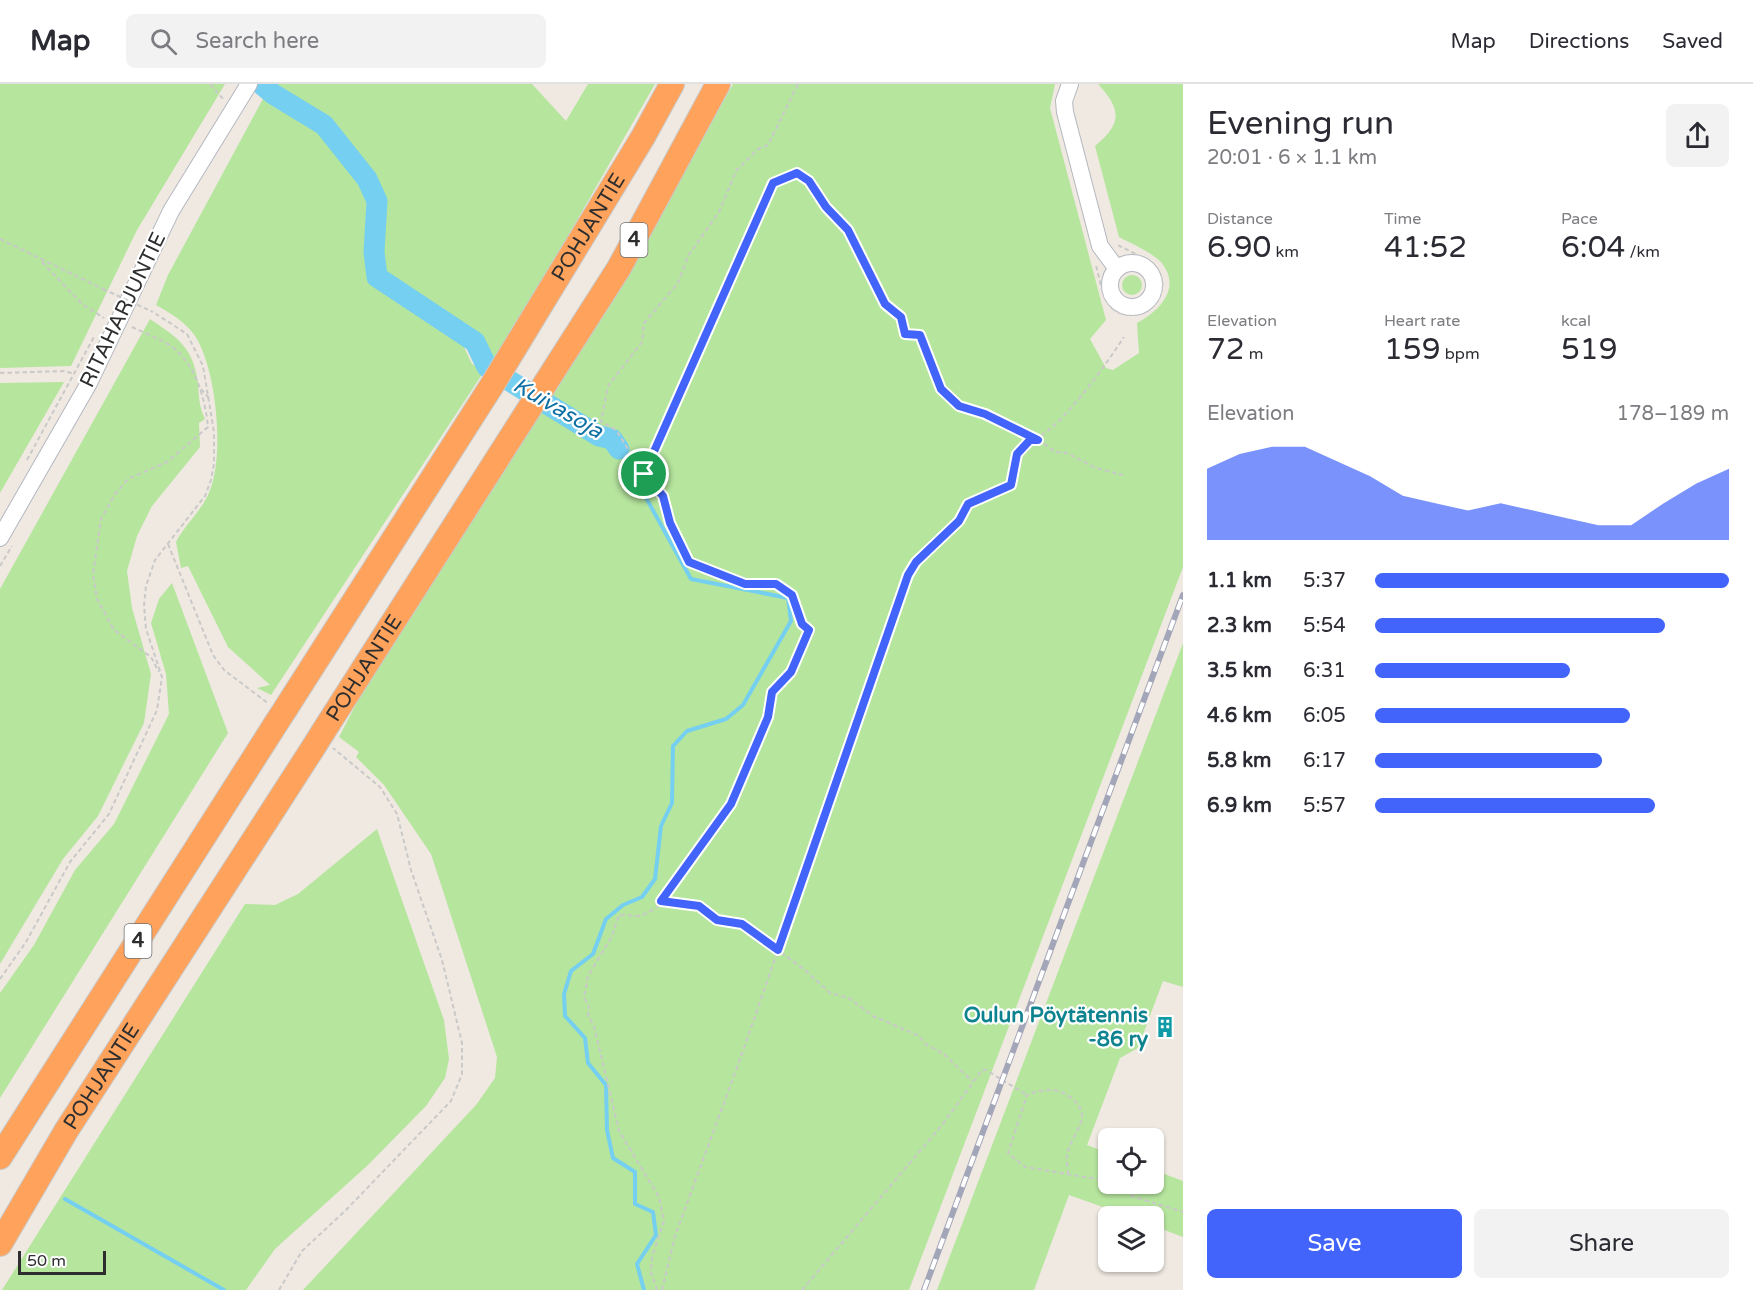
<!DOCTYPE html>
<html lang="en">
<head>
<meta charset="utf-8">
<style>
	body { margin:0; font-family:"Varela Round",sans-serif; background:#f2f2f3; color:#2b2b33; height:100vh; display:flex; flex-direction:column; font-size:22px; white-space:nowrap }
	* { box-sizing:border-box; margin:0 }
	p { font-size:20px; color:#7c7c81 }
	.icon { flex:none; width:33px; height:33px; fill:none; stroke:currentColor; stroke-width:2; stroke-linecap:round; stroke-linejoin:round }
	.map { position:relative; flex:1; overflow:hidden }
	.sheet { display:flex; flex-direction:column; background:#fff; width:570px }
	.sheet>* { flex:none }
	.controls { position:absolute; left:1098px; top:1044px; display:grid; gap:12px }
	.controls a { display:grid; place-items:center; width:66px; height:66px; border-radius:9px; background:#fff; box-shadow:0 2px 4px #0004; font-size:30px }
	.scale { position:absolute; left:18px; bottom:15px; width:88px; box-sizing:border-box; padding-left:6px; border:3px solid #2e2e2e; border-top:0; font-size:16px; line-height:21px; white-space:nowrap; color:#2e2e2e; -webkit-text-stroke:4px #fff; paint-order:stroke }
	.pin { position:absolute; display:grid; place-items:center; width:51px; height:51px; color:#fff; margin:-26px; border:3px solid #fff; border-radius:50%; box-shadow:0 2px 6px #0007 }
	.round { display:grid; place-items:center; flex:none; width:63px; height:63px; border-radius:9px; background:#f2f2f3 }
	.summary { display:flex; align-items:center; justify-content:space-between; height:102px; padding:0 24px }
	h1 { font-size:33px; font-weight:600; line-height:45px }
	.stats { display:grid; grid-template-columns:repeat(3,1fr); gap:9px; height:102px; padding:6px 24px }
	.stats div { display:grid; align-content:center }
	.stats b { font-size:30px; font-weight:600 }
	.stats small { font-size:16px; font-weight:400 }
	.stats p { font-size:16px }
	.chart { height:168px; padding:12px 24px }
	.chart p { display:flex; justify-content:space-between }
	.chart svg { width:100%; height:108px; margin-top:6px; fill:#4264fb; opacity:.7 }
	.button { display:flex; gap:12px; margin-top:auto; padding:12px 24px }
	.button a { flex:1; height:69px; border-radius:9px; background:#4264fb; color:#fff; font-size:24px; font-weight:600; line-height:69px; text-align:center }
	.button a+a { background:#f2f2f3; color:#2b2b33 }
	ul { padding:0 24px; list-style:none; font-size:20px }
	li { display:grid; grid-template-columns:96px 72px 1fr; align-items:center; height:45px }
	li i { height:15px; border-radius:8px; background:#4264fb }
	header { display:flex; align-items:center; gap:36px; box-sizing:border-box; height:84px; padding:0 30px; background:#fff; border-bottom:2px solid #e1e1e2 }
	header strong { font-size:28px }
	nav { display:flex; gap:33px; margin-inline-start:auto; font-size:21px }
	.search { width:420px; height:54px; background:#f2f2f3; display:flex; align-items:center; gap:15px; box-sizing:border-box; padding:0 21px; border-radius:9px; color:#7c7c81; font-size:22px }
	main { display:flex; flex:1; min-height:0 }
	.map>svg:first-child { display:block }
	.green { fill:#b6e59e }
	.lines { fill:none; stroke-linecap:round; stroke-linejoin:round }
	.stream { stroke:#75cff0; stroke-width:4 }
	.river { stroke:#75cff0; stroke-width:21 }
	.minor-casing { stroke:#b4b7c1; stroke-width:18 }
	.highway-casing { stroke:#c9c9c9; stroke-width:26 }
	.path { stroke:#c9c9c9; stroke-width:2; stroke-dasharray:4.5 3; stroke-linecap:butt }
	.minor { stroke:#fff; stroke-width:16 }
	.highway { stroke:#ffa35c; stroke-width:24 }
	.rail-casing { stroke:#a3a6b8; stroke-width:6 }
	.rail { stroke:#fff; stroke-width:4; stroke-dasharray:11; stroke-linecap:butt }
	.highway-bridge-casing { stroke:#c9c9c9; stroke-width:26; stroke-linecap:butt }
	.path-bridge { stroke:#c9c9c9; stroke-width:2; stroke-dasharray:4.5 3; stroke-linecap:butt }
	.highway-bridge { stroke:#ffa35c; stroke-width:24 }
	.route-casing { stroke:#fff; stroke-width:12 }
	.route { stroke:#4264fb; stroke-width:8 }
	.labels { text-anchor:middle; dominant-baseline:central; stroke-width:4.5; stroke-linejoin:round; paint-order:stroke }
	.shield { fill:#fff; stroke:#6d6d6d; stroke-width:1.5 }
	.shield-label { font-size:20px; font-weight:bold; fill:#2e2e2e }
	.street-label { font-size:21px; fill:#2e2e2e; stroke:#fff }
	.culture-label { font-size:21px; font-weight:bold; fill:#0d838f; stroke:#fff; text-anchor:end }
	.water-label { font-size:22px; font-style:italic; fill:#0d6fa3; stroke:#fff }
</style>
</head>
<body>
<header>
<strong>Map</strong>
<div class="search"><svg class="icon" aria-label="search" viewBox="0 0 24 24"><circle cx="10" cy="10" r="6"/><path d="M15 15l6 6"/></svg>Search here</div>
<nav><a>Map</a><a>Directions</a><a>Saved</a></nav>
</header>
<main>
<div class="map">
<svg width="1183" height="1206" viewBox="0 0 1183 1206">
	<rect width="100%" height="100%" fill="#efe9e1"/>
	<g class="green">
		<polygon points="0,0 225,0 137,146 71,282 0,284"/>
		<path d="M271 0H532L566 37 588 0H655L540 201 493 277 485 272 478 256 441 228 435 236 463 261 472 280 485 286 271 611 257 604 270 601 228 563 188 482 181 484 176 458C184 442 199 429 207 413 226 378 217 285 195 252 186 238 170 229 156 221L168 191Z"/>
		<path d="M733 0H1055L1050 24 1106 236 1090 255 1106 284 1113 286 1139 269 1137 239C1160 227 1183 203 1160 177 1149 167 1132 160 1119 153L1095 62C1123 39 1121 25 1098 0H1183V483L909 1206H303L476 1021 495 994 497 973 431 770 384 701 356 673 359 668 339 653 367 599 640 167Z"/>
		<circle cx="1132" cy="201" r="10"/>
		<path d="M150 235C178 254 193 263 198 299 199 313 199 323 205 335L199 339 200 363 152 422 137 452 127 487 132 524 151 590 144 639 98 732 63 775 0 880V505Z"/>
		<polygon points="64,298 0,409 0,299"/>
		<polygon points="172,499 228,649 0,1014 0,909 34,861 75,786 114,740 169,630 166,590 151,539 159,515"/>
		<polygon points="1183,559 1183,903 1163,897 1138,964 1120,974 1087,1061 1108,1069 1108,1100 1154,1100 1154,1086 1183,1097 1183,1153 1154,1142 1154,1132 1128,1132 1069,1111 1034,1206 937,1206"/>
		<polygon points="377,745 444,936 449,975 445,994 426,1022 368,1081 275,1165 246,1206 2,1206 245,820 275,821 298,810"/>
	</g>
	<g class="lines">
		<g class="stream">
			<polyline points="619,365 691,495 788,514 791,537 743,621 726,635 687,647 673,662 672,719 661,742 655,795 642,813 623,821 606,835 593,870 571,887 564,910 565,932 585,954 588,979 606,1001 607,1046 613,1074 635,1088 635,1120 653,1128 656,1151 637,1180 644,1206"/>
			<polyline points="65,1115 224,1206"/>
		</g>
		<polyline class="river" points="261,0 273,10 324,41 367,95 377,117 374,168 377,193 475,258 487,283 599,352 612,355 619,365"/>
		<defs>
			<g id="minor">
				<polyline points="1070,0 1064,17 1065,28 1100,162 1117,185"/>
				<circle cx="1132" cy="201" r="22"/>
				<polyline points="0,454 89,299 171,127 249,0"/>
			</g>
			<g id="highway">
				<path id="s1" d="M286 624 494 298 643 53 672 0"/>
				<path id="s2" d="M323 648 619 184 718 0"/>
				<polyline points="0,1073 275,641"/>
				<path id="s3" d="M0 1160 66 1047 313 664"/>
			</g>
		</defs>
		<use href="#minor" class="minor-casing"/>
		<use href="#highway" class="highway-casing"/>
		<g class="path">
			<polyline points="210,0 224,16"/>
			<polyline points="0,155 103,205"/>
			<polyline points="42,178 82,220 104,234"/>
			<path d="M1096 182C1100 194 1101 212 1110 222 1134 249 1182 210 1154 182 1144 173 1129 167 1118 161"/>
			<path d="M132 243C144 249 159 254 171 262 196 280 205 314 208 343L167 378 128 395 115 410 101 435 93 490 97 515 114 546 151 573 159 588"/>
			<polyline points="0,289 65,287 74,290"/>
			<polyline points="201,305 209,314"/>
			<polyline points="27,376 95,251"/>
			<polyline points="644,390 616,346 601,338 608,302 642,258 644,239 678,199 688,172 719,128 736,87 758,65 768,61 798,0"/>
			<polyline points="168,460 213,571 224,586 269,620"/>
			<polyline points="0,482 12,462"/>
			<polyline points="661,817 699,822 717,836 743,840 806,887 830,909 849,914 873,932 919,952 927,961 944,970 972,997"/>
			<polyline points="0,895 26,858 70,778 109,730 157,626 162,593 146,545 144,521 146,502 155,476 205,412 211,396 214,380 214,348 203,282 187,250 153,228"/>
			<path d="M1068 1090C1068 1085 1066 1077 1067 1072 1070 1048 1099 1032 1067 1011 1055 1003 1040 1006 1027 1011L1008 1069 1025 1083 1097 1095 1135 1113 1183 1128"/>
			<polyline points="279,1206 302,1167 346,1126 451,1017 462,990 462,959 442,876 411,786 397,730 380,703 333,664"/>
			<polyline points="657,1206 651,1188 652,1173 664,1137 659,1113 619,1047 594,942 588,931 589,923 584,913 588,892 612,852 619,831 641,832 656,824 731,720 768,633 772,608 791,588 809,546 803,539 793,511 776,500 745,500 689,478 671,439 663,413 644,390 773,99 797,89 809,97 826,123 847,146 885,220 901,233 905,250 920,251 941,305 959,322 985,330 1038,355 1055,368 1067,369 1096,384 1123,391"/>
			<path d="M662 1206 675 1152 743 967 908 491 916 478 959 437 968 420 1011 401 1017 370 1030 356C1056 353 1109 276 1124 253"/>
			<polyline points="802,1206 942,1041 982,986 986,986 1027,1011"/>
		</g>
		<use href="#minor" class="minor"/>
		<use href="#highway" class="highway"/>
		<defs>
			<polyline id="rail" points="924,1206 1183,511"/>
		</defs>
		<use href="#rail" class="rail-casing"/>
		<use href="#rail" class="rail"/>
		<defs>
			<g id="highway-bridge">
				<polyline points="275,641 286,624"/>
				<polyline points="313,664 323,648"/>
			</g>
		</defs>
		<use href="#highway-bridge" class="highway-bridge-casing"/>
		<polyline class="path-bridge" points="103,205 153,228"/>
		<use href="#highway-bridge" class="highway-bridge"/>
	</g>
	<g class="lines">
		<defs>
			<polygon id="route" points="797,89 809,97 826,123 848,146 885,220 901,233 905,250 920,251 941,305 959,322 985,330 1038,356 1030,356 1017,370 1011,401 968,420 959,437 916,478 908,491 778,866 742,840 717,836 699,822 661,817 731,720 768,633 772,608 791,588 809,546 802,540 792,511 776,500 745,500 689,478 670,439 663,412 644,390 773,99"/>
		</defs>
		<use href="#route" class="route-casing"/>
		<use href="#route" class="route"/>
	</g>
	<defs>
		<symbol id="building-bare" viewBox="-9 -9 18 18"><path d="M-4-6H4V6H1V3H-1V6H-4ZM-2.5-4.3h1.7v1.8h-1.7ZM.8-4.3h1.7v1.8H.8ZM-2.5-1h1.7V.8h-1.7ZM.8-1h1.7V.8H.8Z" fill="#0f9aa8" stroke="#fff" stroke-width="2.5" paint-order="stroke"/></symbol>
	</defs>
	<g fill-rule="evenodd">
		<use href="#building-bare" x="1150" y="928" width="30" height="30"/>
	</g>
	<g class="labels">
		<g class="shield">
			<rect x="620.5" y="139" width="27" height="34" rx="4.5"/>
			<rect x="124.5" y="840" width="27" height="34" rx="4.5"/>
		</g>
		<g class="shield-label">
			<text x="634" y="156">4</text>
			<text x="138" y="857">4</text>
		</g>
		<g class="street-label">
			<text stroke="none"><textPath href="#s1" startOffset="568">POHJANTIE</textPath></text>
			<text transform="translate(123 226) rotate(-64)">RITAHARJUNTIE</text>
			<text stroke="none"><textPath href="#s2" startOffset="76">POHJANTIE</textPath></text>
			<text stroke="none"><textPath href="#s3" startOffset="196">POHJANTIE</textPath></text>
		</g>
		<g class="culture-label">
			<text x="1148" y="931">Oulun Pöytätennis<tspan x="1148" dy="24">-86 ry</tspan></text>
		</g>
		<g class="water-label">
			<text transform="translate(558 324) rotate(30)">Kuivasoja</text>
		</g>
	</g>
</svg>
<div class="controls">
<a><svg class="icon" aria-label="locate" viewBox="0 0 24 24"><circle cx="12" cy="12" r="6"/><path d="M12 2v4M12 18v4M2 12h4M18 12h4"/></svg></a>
<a><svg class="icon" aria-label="layers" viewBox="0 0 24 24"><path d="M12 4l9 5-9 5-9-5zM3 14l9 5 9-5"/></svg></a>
</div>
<div class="scale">50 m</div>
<div class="pin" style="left:644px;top:390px;background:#1e9e55"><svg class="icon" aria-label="arrive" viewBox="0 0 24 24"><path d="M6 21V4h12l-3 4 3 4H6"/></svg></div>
</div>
<section class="sheet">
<div class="summary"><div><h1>Evening run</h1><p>20:01 · 6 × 1.1 km</p></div><a class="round"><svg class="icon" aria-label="share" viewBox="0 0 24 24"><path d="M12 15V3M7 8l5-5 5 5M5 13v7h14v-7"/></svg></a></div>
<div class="stats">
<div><p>Distance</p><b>6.90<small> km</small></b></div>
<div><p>Time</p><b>41:52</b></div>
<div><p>Pace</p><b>6:04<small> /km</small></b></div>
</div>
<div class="stats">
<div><p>Elevation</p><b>72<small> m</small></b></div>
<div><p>Heart rate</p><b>159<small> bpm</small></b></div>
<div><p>kcal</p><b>519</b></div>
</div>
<div class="chart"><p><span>Elevation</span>178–189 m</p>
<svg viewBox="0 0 160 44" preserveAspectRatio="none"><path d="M0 44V15L10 9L20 6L30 6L40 12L50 18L60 26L70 29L80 32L90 29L100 32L110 35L120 38L130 38L140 29L150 21L160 15V44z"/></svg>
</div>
<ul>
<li><b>1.1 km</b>5:37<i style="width:100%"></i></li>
<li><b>2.3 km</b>5:54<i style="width:82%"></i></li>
<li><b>3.5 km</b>6:31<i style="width:55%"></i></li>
<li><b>4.6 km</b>6:05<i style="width:72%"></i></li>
<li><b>5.8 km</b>6:17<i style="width:64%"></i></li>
<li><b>6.9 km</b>5:57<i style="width:79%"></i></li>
</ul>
<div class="button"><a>Save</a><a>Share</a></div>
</section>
</main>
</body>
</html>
